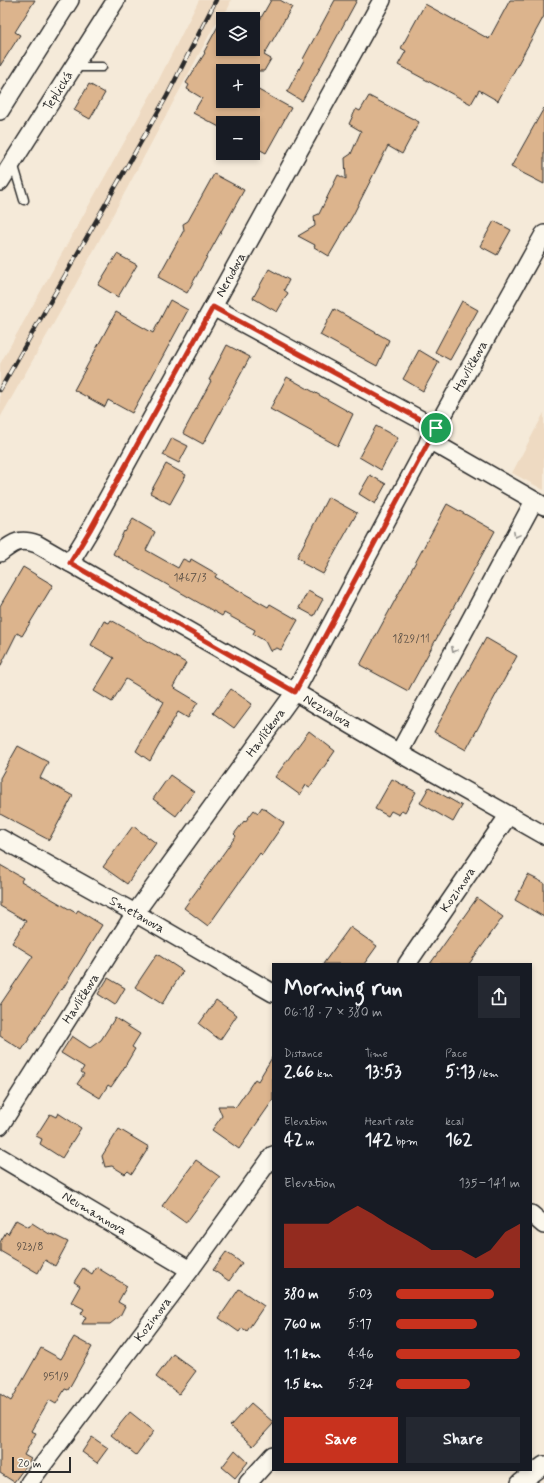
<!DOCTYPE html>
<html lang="en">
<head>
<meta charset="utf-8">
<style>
	body { margin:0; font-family:Mynerve,sans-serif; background:#242831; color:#f1f3f6; height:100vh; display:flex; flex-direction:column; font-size:15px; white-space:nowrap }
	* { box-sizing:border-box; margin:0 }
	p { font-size:13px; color:#9ea1a6 }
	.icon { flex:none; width:22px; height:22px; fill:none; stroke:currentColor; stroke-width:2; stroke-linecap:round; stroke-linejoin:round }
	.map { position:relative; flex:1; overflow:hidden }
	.details { position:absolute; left:272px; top:963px; width:260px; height:508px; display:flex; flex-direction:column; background:#171b24; border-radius:0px; box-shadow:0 2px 6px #0003 }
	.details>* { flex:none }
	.fabs { position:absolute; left:216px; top:12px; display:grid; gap:8px }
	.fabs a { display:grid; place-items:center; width:44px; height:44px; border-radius:0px; background:#171b24; box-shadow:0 2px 6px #0003; font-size:20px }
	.scale { position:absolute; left:12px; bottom:10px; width:59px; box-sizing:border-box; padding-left:4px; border:2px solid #2b2b2b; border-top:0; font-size:11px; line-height:14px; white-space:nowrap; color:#2b2b2b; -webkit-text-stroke:3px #fbf7ec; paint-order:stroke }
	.pin { position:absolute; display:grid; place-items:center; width:34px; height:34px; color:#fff; margin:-17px; border:2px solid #fff; border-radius:50%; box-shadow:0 1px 4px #0007 }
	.round { display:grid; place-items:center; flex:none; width:42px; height:42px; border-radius:0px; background:#242831 }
	.summary { display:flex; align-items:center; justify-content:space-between; height:68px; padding:0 12px }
	h1 { font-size:22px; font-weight:700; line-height:30px }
	.figures { display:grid; grid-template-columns:repeat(3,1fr); gap:6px; height:68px; padding:4px 12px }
	.figures div { display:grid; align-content:center }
	.figures b { font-size:17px; font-weight:700 }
	.figures small { font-size:11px; font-weight:400 }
	.figures p { font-size:11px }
	.chart { height:112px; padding:8px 12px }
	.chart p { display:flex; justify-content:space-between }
	.chart svg { width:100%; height:72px; margin-top:4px; fill:#c8321e; opacity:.7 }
	.action { display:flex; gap:8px; margin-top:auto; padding:8px 12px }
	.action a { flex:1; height:46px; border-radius:0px; background:#c8321e; color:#fff; font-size:16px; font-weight:700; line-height:46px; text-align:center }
	.action a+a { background:#242831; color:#f1f3f6 }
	ul { padding:0 12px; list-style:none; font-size:13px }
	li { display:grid; grid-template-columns:64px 48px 1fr; align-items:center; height:30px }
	li i { height:10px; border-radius:5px; background:#c8321e }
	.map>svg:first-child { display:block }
	.built { fill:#eedac2 }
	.building { fill:#dcb48d; stroke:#2b2b2b }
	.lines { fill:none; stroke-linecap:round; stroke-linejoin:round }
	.service-casing { stroke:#2b2b2b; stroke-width:11 }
	.minor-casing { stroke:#2b2b2b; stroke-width:20 }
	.service { stroke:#fbf7ec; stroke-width:8 }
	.minor { stroke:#fbf7ec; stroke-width:17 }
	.rail-casing { stroke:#2b2b2b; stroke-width:4.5 }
	.rail { stroke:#fbf7ec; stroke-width:3; stroke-dasharray:9; stroke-linecap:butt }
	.oneway { stroke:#93918c }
	.route-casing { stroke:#fff; stroke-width:8 }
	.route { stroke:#c8321e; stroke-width:5 }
	.labels { text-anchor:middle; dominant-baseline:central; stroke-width:4; stroke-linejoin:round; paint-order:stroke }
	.number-label { font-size:11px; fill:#574d44 }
	.street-label { font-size:13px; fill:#2b2b2b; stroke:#fbf7ec }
</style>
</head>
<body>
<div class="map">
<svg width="544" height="1483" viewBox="0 0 544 1483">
	<rect width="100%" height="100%" fill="#f5ead9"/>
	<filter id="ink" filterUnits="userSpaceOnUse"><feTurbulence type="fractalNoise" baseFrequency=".025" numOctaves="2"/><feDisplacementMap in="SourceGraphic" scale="8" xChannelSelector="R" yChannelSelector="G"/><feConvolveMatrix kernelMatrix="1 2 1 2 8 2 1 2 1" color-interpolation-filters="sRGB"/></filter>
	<g filter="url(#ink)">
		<g class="built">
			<polygon points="199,0 231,0 229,7 213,28 72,291 0,418 0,364 154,89"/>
			<polygon points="544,413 544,490 512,473"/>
		</g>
		<g class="building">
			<polygon points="0,0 35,0 15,32 20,35 0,66"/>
			<polygon points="271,0 280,0 292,7 264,55 271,59 264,71 255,71 253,75 253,71 223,71 223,101 253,101 253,87 291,108 266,153 253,146 253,123 223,123 223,129 193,113 202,98 187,89 189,85 186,83 205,53 204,52 223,17 223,49 253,49 253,32"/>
			<polygon points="335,0 357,0 302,101 287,92 304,60 303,59"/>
			<polygon points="510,0 544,0 544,16 498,101 479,90 471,104 398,65 406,51 401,48 425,4 489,39"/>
			<polygon points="89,84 105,93 90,119 74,110"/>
			<polygon points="369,96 419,122 402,154 388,146 353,215 329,256 314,247 315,245 298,236 315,226 314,216 319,214 338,175 346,179 345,158 351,154 361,131 349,124 356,109 360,111"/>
			<polygon points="544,108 544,184 511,167"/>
			<polygon points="214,174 244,190 187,293 158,277 184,230 183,224 188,221"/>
			<polygon points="494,221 511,230 497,255 480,246"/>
			<polygon points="117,254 137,265 118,297 98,285"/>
			<polygon points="269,269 289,280 284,290 288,293 277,312 253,298"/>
			<polygon points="170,300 188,310 132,413 108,400 105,407 74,390 116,312 153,333"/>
			<polygon points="462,301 478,310 450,360 435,352"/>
			<polygon points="334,309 389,340 377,366 320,335"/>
			<polygon points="227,345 250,357 203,444 183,433 211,381 209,380"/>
			<polygon points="419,350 439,362 423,391 403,379"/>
			<polygon points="287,377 353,414 338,446 270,409"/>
			<polygon points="376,426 398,438 381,470 359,457"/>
			<polygon points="172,438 188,446 179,463 163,455"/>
			<polygon points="166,464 186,475 170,504 150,493"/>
			<polygon points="370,475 386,484 375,504 359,494"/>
			<polygon points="328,497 357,513 323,574 302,563 303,561 297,557"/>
			<polygon points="447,504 495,531 408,691 360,665"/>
			<polygon points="133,519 155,532 146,550 178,568 183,559 190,562 191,559 217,574 215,577 268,607 270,604 298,620 281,650 277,648 270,651 265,641 253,634 255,630 224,613 222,616 113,554 124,531 125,532"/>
			<polygon points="23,567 53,585 22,636 17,633 0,667 0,606"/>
			<polygon points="308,591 323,599 314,616 299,608"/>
			<polygon points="111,620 186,663 173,687 198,702 188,718 178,712 150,761 136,751 164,702 126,679 112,702 94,691 114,658 91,645 104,621 109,623"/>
			<polygon points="486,638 517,656 466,750 434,732"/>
			<polygon points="231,689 252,704 234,728 213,713"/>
			<polygon points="309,731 335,751 310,787 306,785 300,795 275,777"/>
			<polygon points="18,746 48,762 40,778 73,796 49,840 0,814 0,778"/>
			<polygon points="170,775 194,792 176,816 153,799"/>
			<polygon points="392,779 416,792 405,812 402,810 399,815 391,811 388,816 375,809"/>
			<polygon points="429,787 462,806 453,822 420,803"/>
			<polygon points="262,807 284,823 262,855 260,853 208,926 184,908 236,836 234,834 244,821 245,822 254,810 258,813"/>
			<polygon points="133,826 156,843 127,884 103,867"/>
			<polygon points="0,865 23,878 21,881 76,913 78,910 102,925 62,990 61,989 22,1050 0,1036 0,1005 33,956 12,943 26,921 0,906"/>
			<polygon points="528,875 544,883 544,917 515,900"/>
			<polygon points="477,898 503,917 469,964 430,964"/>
			<polygon points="350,927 377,946 364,964 323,964"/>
			<polygon points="157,954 183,971 162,1004 135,987"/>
			<polygon points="108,978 125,988 115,1005 98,994"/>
			<polygon points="216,1000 237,1015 220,1040 199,1024"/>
			<polygon points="115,1018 140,1034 132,1047 135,1049 122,1071 111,1087 108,1085 100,1098 77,1084 84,1074 81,1072 84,1067 61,1053 72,1036 90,1048 101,1040"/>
			<polygon points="273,1056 273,1100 239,1149 212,1130 222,1116 218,1106 233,1106 235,1108 255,1079 258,1081"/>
			<polygon points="58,1113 81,1128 62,1158 40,1144 42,1139 36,1136 50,1114 56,1117"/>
			<polygon points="119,1129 149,1147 132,1174 128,1171 125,1174 112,1166 105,1167 102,1156"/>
			<polygon points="196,1160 220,1177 186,1223 162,1206"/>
			<polygon points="16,1220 29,1227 32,1223 51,1235 52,1234 68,1242 55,1266 45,1260 38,1273 0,1251 0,1242 6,1232 8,1234"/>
			<polygon points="226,1252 242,1263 229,1281 213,1270"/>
			<polygon points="96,1267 127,1286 118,1302 125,1306 120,1316 110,1324 82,1324 86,1317 81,1314 84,1309 71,1302 80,1286 74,1282 83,1268 92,1274"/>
			<polygon points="239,1289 264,1306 247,1331 242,1328 239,1332 219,1318"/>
			<polygon points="74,1337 92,1347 68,1390 65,1389 56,1404 49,1400 31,1431 36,1433 24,1455 31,1459 14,1482 0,1473 0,1394 11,1401 41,1348 61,1359"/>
			<polygon points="173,1354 196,1371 179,1394 156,1377"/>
			<polygon points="251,1403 273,1422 273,1424 253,1446 230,1426"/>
			<polygon points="130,1412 154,1431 136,1455 111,1435"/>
			<polygon points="92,1437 108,1448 97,1463 82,1452"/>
			<polygon points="235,1450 248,1462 235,1478 222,1467"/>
		</g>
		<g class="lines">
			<defs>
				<g id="service">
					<polyline points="74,67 102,67"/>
					<polyline points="13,163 24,200"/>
				</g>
				<g id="minor">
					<polyline points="0,111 70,0"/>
					<path id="s1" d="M0 182 116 0"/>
					<polyline points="213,307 436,428"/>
					<polyline points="429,440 544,506"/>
					<path id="s2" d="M0 553C14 542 20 538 37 544L295 692 399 753 544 835"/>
					<path id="s3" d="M70 563 90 530 382 0"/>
					<polyline points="399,753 534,501"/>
					<path id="s4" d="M0 838 135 913 273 993"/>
					<path id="s5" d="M407 964 508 816"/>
					<path id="s6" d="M0 1126 135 913 295 692 436 428 544 234"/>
					<path id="s7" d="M0 1157 190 1270"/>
					<polyline points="531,1214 544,1225"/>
					<path id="s8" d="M29 1483 190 1270 273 1155"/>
					<polyline points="248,1483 273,1455"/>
					<polyline points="520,1483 544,1465"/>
				</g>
			</defs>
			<use href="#service" class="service-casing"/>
			<use href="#minor" class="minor-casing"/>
			<use href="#service" class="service"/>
			<use href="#minor" class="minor"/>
			<defs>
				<polyline id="rail" points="0,390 167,96 216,0"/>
			</defs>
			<use href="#rail" class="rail-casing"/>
			<use href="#rail" class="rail"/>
		</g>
		<defs><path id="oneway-chevron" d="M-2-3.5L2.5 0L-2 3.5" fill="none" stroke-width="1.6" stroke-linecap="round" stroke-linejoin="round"/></defs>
		<g class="oneway">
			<use href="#oneway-chevron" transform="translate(516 535) rotate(118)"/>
			<use href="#oneway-chevron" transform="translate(454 650) rotate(118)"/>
		</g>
	</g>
	<g class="lines" filter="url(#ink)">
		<defs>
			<polygon id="route" points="213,307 436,428 295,692 70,563 90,530"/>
		</defs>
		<use href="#route" class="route-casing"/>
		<use href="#route" class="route"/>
	</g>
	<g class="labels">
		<g class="number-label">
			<text x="190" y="578">1467/3</text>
			<text x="411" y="639">1829/11</text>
			<text x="30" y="1247">923/8</text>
			<text x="56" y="1377">951/9</text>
		</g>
		<g class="street-label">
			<text stroke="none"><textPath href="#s1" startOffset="108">Teplická</textPath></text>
			<text stroke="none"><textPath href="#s3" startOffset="330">Nerudova</textPath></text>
			<text stroke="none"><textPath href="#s6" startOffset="895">Havlíčkova</textPath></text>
			<text stroke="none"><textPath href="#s2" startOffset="376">Nezvalova</textPath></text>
			<text stroke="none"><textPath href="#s6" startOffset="475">Havlíčkova</textPath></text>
			<text stroke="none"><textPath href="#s5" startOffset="90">Kozinova</textPath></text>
			<text stroke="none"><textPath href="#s4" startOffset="157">Smetanova</textPath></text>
			<text stroke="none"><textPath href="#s6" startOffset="151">Havlíčkova</textPath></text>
			<text stroke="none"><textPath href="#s7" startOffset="110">Neumannova</textPath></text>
			<text stroke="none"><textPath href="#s8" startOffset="205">Kozinova</textPath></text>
		</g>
	</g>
</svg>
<div class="fabs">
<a><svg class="icon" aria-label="layers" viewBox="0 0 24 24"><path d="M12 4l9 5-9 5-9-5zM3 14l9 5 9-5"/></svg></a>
<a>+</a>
<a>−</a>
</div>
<div class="scale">20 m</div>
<div class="pin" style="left:436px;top:428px;background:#1e9e55"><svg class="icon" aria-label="arrive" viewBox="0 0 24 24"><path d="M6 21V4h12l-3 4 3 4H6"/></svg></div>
<section class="details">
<div class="summary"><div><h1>Morning run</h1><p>06:18 · 7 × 380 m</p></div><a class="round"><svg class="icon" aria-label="share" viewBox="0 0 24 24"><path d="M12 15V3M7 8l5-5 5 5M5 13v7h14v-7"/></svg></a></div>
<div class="figures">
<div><p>Distance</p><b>2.66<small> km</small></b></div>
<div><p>Time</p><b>13:53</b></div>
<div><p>Pace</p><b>5:13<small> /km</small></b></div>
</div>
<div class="figures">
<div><p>Elevation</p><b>42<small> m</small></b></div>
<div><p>Heart rate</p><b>142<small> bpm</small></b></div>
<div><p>kcal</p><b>162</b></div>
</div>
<div class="chart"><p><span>Elevation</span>135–141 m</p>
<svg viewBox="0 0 160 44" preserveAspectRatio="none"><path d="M0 44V17L10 17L20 17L30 17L40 11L50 6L60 11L70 17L80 22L90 27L100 33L110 33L120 33L130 38L140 33L150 22L160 17V44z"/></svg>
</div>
<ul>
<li><b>380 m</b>5:03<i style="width:79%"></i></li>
<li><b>760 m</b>5:17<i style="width:65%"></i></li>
<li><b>1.1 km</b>4:46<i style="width:100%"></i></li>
<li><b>1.5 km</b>5:24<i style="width:60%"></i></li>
</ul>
<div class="action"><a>Save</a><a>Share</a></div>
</section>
</div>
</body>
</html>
